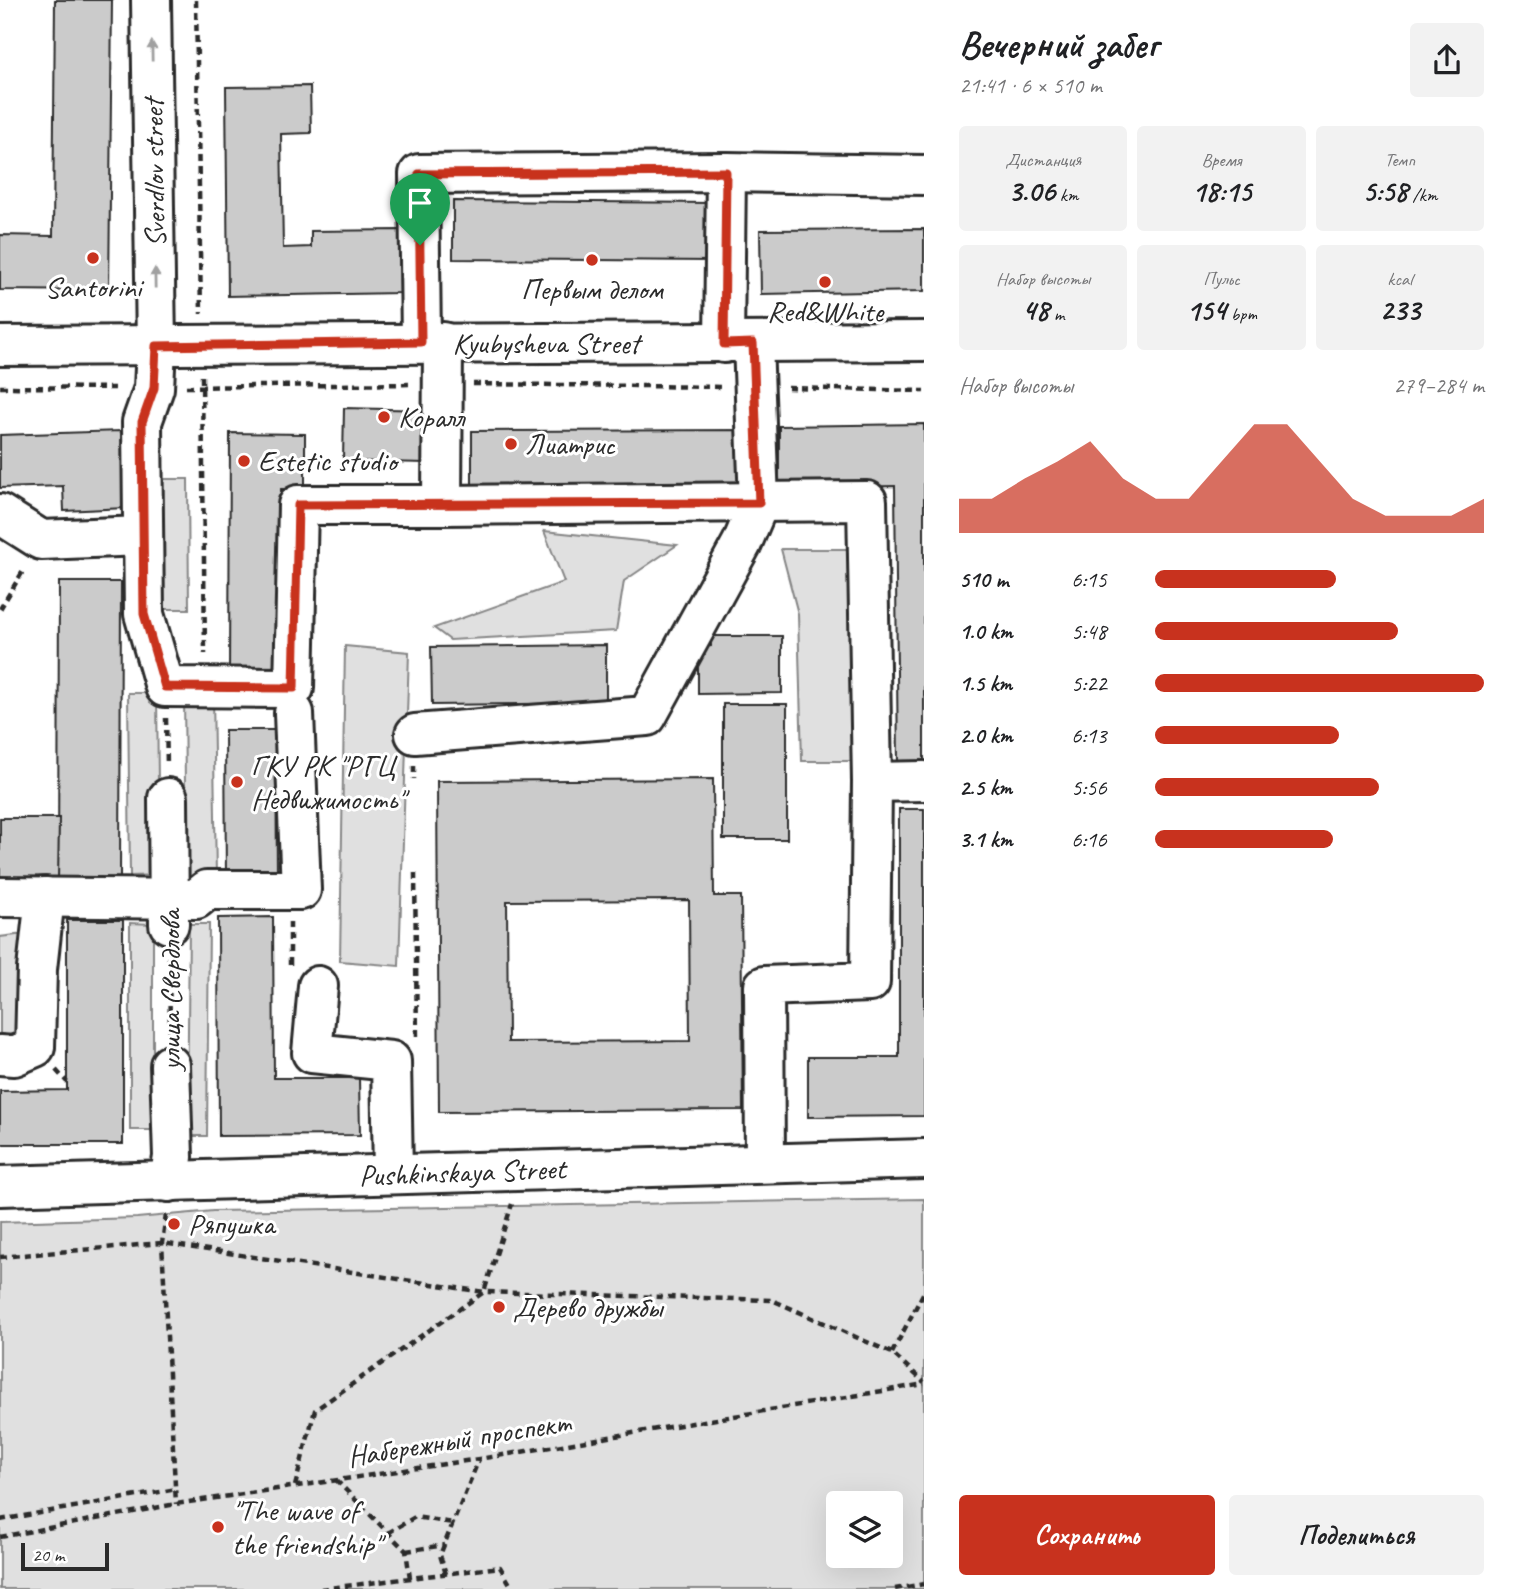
<!DOCTYPE html>
<html lang="ru">
<head>
<meta charset="utf-8">
<style>
	body { margin:0; font-family:Caveat,sans-serif; background:#f2f2f2; color:#202124; height:100vh; display:flex; flex-direction:column; font-size:26px; white-space:nowrap }
	* { box-sizing:border-box; margin:0 }
	p { font-size:23px; color:#757577 }
	.icon { flex:none; width:38px; height:38px; fill:none; stroke:currentColor; stroke-width:2; stroke-linecap:round; stroke-linejoin:round }
	.map { position:relative; flex:1; overflow:hidden }
	.side { display:flex; flex-direction:column; background:#fff; width:595px }
	.side>* { flex:none }
	.fabs { position:absolute; left:826px; top:1491px; display:grid; gap:14px }
	.fabs a { display:grid; place-items:center; width:77px; height:77px; border-radius:7px; background:#fff; box-shadow:0 7px 28px #0002; font-size:35px }
	.scale { position:absolute; left:21px; bottom:18px; width:88px; box-sizing:border-box; padding-left:7px; border:4px solid #2b2b2b; border-top:0; font-size:19px; line-height:24px; white-space:nowrap; color:#2b2b2b; -webkit-text-stroke:5px #fff; paint-order:stroke }
	.pin { position:absolute; display:grid; place-items:center; width:60px; height:60px; color:#fff; margin:-72px -30px; border-radius:50% 50% 50% 0; rotate:-45deg; box-shadow:0 0 7px #0007 }
	.pin .icon { rotate:45deg }
	.round { display:grid; place-items:center; flex:none; width:74px; height:74px; border-radius:7px; background:#f2f2f2 }
	.overview { display:flex; align-items:center; justify-content:space-between; height:119px; padding:0 35px }
	h1 { font-size:38px; font-weight:600; line-height:52px }
	.metrics { display:grid; grid-template-columns:repeat(3,1fr); gap:10px; height:119px; padding:7px 35px }
	.metrics div { display:grid; align-content:center; border-radius:7px; background:#f2f2f2; text-align:center }
	.metrics b { font-size:30px; font-weight:600 }
	.metrics small { font-size:19px; font-weight:400 }
	.metrics p { font-size:19px }
	.chart { height:196px; padding:14px 35px }
	.chart p { display:flex; justify-content:space-between }
	.chart svg { width:100%; height:126px; margin-top:7px; fill:#c8321e; opacity:.7 }
	.button { display:flex; gap:14px; margin-top:auto; padding:14px 35px }
	.button a { flex:1; height:80px; border-radius:7px; background:#c8321e; color:#fff; font-size:28px; font-weight:600; line-height:80px; text-align:center }
	.button a+a { background:#f2f2f2; color:#202124 }
	ul { padding:0 35px; list-style:none; font-size:23px }
	li { display:grid; grid-template-columns:112px 84px 1fr; align-items:center; height:52px }
	li i { height:18px; border-radius:9px; background:#c8321e }
	main { display:flex; flex:1; min-height:0 }
	.map>svg:first-child { display:block }
	.green { fill:#e0e0e0; stroke:#868686; stroke-width:2; fill-rule:evenodd }
	.building { fill:#cbcbcb; stroke:#2b2b2b; stroke-width:2; fill-rule:evenodd }
	.lines { fill:none; stroke-linecap:round; stroke-linejoin:round }
	.minor-casing { stroke:#2b2b2b; stroke-width:44 }
	.major-casing { stroke:#2b2b2b; stroke-width:44 }
	.path { stroke:#2b2b2b; stroke-width:4.5; stroke-dasharray:7 5; stroke-linecap:butt }
	.minor { stroke:#fff; stroke-width:38 }
	.major { stroke:#fff; stroke-width:38 }
	.oneway { fill:#a0a0a0 }
	.route-casing { stroke:#fff; stroke-width:14 }
	.route { stroke:#c8321e; stroke-width:9 }
	.poi-dot { fill:#c8321e; stroke:#fff; stroke-width:2.5 }
	.labels { text-anchor:middle; dominant-baseline:central; stroke-width:6; stroke-linejoin:round; paint-order:stroke }
	.street-label { font-size:30px; fill:#2b2b2b; stroke:#fff }
	.poi-label { font-size:30px; fill:#2b2b2b; stroke:#fff; text-anchor:start }
</style>
</head>
<body>
<main>
<div class="map">
<svg width="924" height="1589" viewBox="0 0 924 1589">
	<rect width="100%" height="100%" fill="#fff"/>
	<filter id="ink" filterUnits="userSpaceOnUse"><feTurbulence type="fractalNoise" baseFrequency=".0143" numOctaves="2"/><feDisplacementMap in="SourceGraphic" scale="14" xChannelSelector="R" yChannelSelector="G"/><feConvolveMatrix kernelMatrix="1 2 1 2 8 2 1 2 1" color-interpolation-filters="sRGB"/></filter>
	<g filter="url(#ink)">
		<g class="green">
			<polygon points="158,479 188,479 189,609 159,609"/>
			<polygon points="544,531 677,545 624,581 616,631 450,640 434,628 564,582"/>
			<polygon points="781,549 855,549 860,761 802,761 798,614"/>
			<polygon points="345,646 409,652 399,966 340,961"/>
			<polygon points="128,693 157,693 159,875 130,876"/>
			<polygon points="213,694 216,877 186,877 184,695"/>
			<polygon points="130,923 153,924 153,1130 130,1130"/>
			<polygon points="189,924 209,924 207,1136 187,1136"/>
			<polygon points="25,934 26,1039 0,1041 0,937"/>
			<path d="M924 1199V1589H0V1222L137 1218 213 1211ZM891 1503V1556H838V1503Z"/>
		</g>
		<g class="building">
			<polygon points="55,0 112,0 109,291 0,290 0,235 53,236"/>
			<polygon points="310,86 311,133 281,134 283,248 311,247 311,231 399,230 400,293 228,296 226,87"/>
			<polygon points="453,201 713,203 712,261 453,259"/>
			<polygon points="924,229 924,291 761,294 760,230"/>
			<polygon points="344,408 428,410 426,463 343,461"/>
			<polygon points="924,424 924,765 898,765 895,486 779,488 779,426"/>
			<polygon points="746,430 747,487 472,488 472,431"/>
			<polygon points="121,431 125,508 64,511 63,486 0,488 0,435"/>
			<polygon points="230,433 305,434 305,489 281,489 281,682 229,682"/>
			<polygon points="59,582 121,582 120,880 58,880"/>
			<polygon points="711,636 782,636 782,693 698,694 698,647 711,646"/>
			<polygon points="606,645 606,703 432,705 431,647"/>
			<rect x="723" y="704" width="64" height="135"/>
			<polygon points="225,730 276,730 277,880 226,880"/>
			<path d="M713 779 714 896H741L743 1110 439 1112 437 781ZM689 900 690 1041 508 1042 507 901Z"/>
			<polygon points="899,809 924,809 924,1116 808,1117 808,1057 899,1057"/>
			<polygon points="0,818 59,818 58,880 0,880"/>
			<polygon points="273,917 274,1078 359,1078 360,1135 219,1136 218,918"/>
			<polygon points="67,920 123,920 123,1144 0,1144 0,1091 67,1090"/>
		</g>
		<g class="lines">
			<defs>
				<g id="minor">
					<polyline points="151,0 156,347 154,388 142,422 144,614 165,687 294,688 298,505 442,505 443,342"/>
					<polyline points="726,172 924,175"/>
					<polyline points="421,342 419,174 726,172 724,343"/>
					<polyline points="442,505 867,501 872,782 924,781"/>
					<polyline points="0,514 41,540 143,536"/>
					<polyline points="415,734 647,716 742,543 759,503 753,343"/>
					<polyline points="168,798 169,924"/>
					<polyline points="0,897 196,899 207,890 301,890 294,713"/>
					<polyline points="318,986 312,1053 391,1061 393,1173"/>
					<polyline points="0,1055 14,1056 35,1047 37,969 45,897"/>
					<polyline points="765,1163 764,986 870,982 872,782"/>
					<polyline points="169,1182 173,1157 170,1065"/>
					<polyline points="0,1186 924,1159"/>
				</g>
				<polyline id="major" points="0,346 924,341"/>
			</defs>
			<use href="#minor" class="minor-casing"/>
			<use href="#major" class="major-casing"/>
			<g class="path">
				<polyline points="196,0 201,314"/>
				<polyline points="202,376 205,654"/>
				<polyline points="473,384 724,387"/>
				<polyline points="0,387 118,388"/>
				<polyline points="186,387 412,384"/>
				<polyline points="788,388 924,391"/>
				<polyline points="0,609 25,568"/>
				<polyline points="166,718 167,766"/>
				<polyline points="414,766 414,779"/>
				<polyline points="415,873 417,1040"/>
				<polyline points="290,922 290,966"/>
				<polyline points="169,957 170,1032"/>
				<polyline points="56,1070 67,1082"/>
				<polyline points="166,1215 162,1243 176,1504"/>
				<polyline points="0,1257 162,1243 484,1292 772,1300 892,1353 924,1382"/>
				<polyline points="892,1353 924,1292"/>
				<polyline points="336,1480 406,1551 410,1578"/>
				<polyline points="295,1486 315,1410 484,1292 512,1204"/>
				<polyline points="0,1520 177,1489"/>
				<polyline points="388,1533 415,1517 453,1523"/>
				<polyline points="0,1537 176,1504 479,1459 924,1384"/>
				<polyline points="406,1551 444,1545"/>
				<polyline points="446,1574 440,1555 479,1459"/>
				<polyline points="321,1589 500,1567 513,1589"/>
				<polyline points="895,1589 924,1584"/>
			</g>
			<use href="#minor" class="minor"/>
			<use href="#major" class="major"/>
		</g>
		<defs><path id="oneway-solid" d="M-6-.8H1V-3.2L6.5 0L1 3.2V.8H-6Z" transform="scale(1.75)"/></defs>
		<g class="oneway">
			<use href="#oneway-solid" transform="translate(152 51) rotate(-91)"/>
			<use href="#oneway-solid" transform="translate(155 278) rotate(-91)"/>
		</g>
	</g>
	<g class="lines" filter="url(#ink)">
		<defs>
			<polygon id="route" points="726,172 724,344 753,343 759,503 298,505 294,688 165,687 144,614 142,422 154,388 156,346 421,342 419,174"/>
		</defs>
		<use href="#route" class="route-casing"/>
		<use href="#route" class="route"/>
	</g>
	<g class="poi-dot">
		<circle cx="93" cy="258" r="7"/>
		<circle cx="592" cy="260" r="7"/>
		<circle cx="825" cy="282" r="7"/>
		<circle cx="384" cy="417" r="7"/>
		<circle cx="511" cy="444" r="7"/>
		<circle cx="244" cy="461" r="7"/>
		<circle cx="237" cy="782" r="7"/>
		<circle cx="174" cy="1224" r="7"/>
		<circle cx="499" cy="1307" r="7"/>
		<circle cx="218" cy="1527" r="7"/>
	</g>
	<g class="labels">
		<g class="street-label">
			<text transform="translate(154 173) rotate(-91)">Sverdlov street</text>
			<text x="546" y="343">Kyubysheva Street</text>
			<text transform="translate(170 990) rotate(-90)">улица Свердлова</text>
			<text transform="translate(462 1172) rotate(-2)">Pushkinskaya Street</text>
			<text transform="translate(459 1439) rotate(-9)">Набережный проспект</text>
		</g>
		<g class="poi-label">
			<text x="93" y="287" text-anchor="middle">Santorini</text>
			<text x="592" y="289" text-anchor="middle">Первым делом</text>
			<text x="825" y="311" text-anchor="middle">Red&amp;White</text>
			<text x="398" y="417">Коралл</text>
			<text x="525" y="444">Лиатрис</text>
			<text x="258" y="461">Estetic studio</text>
			<text x="251" y="765">ГКУ РК "РГЦ<tspan x="251" dy="34">Недвижимость"</tspan></text>
			<text x="188" y="1224">Ряпушка</text>
			<text x="513" y="1307">Дерево дружбы</text>
			<text x="232" y="1510">"The wave of<tspan x="232" dy="34">the friendship"</tspan></text>
		</g>
	</g>
</svg>
<div class="fabs">
<a><svg class="icon" aria-label="layers" viewBox="0 0 24 24"><path d="M12 4l9 5-9 5-9-5zM3 14l9 5 9-5"/></svg></a>
</div>
<div class="scale">20 m</div>
<div class="pin" style="left:420px;top:245px;background:#1e9e55"><svg class="icon" aria-label="arrive" viewBox="0 0 24 24"><path d="M6 21V4h12l-3 4 3 4H6"/></svg></div>
</div>
<section class="side">
<div class="overview"><div><h1>Вечерний забег</h1><p>21:41 · 6 × 510 m</p></div><a class="round"><svg class="icon" aria-label="share" viewBox="0 0 24 24"><path d="M12 15V3M7 8l5-5 5 5M5 13v7h14v-7"/></svg></a></div>
<div class="metrics">
<div><p>Дистанция</p><b>3.06<small> km</small></b></div>
<div><p>Время</p><b>18:15</b></div>
<div><p>Темп</p><b>5:58<small> /km</small></b></div>
</div>
<div class="metrics">
<div><p>Набор высоты</p><b>48<small> m</small></b></div>
<div><p>Пульс</p><b>154<small> bpm</small></b></div>
<div><p>kcal</p><b>233</b></div>
</div>
<div class="chart"><p><span>Набор высоты</span>279–284 m</p>
<svg viewBox="0 0 160 44" preserveAspectRatio="none"><path d="M0 44V32L10 32L20 25L30 19L40 12L50 25L60 32L70 32L80 19L90 6L100 6L110 19L120 32L130 38L140 38L150 38L160 32V44z"/></svg>
</div>
<ul>
<li><b>510 m</b>6:15<i style="width:55%"></i></li>
<li><b>1.0 km</b>5:48<i style="width:74%"></i></li>
<li><b>1.5 km</b>5:22<i style="width:100%"></i></li>
<li><b>2.0 km</b>6:13<i style="width:56%"></i></li>
<li><b>2.5 km</b>5:56<i style="width:68%"></i></li>
<li><b>3.1 km</b>6:16<i style="width:54%"></i></li>
</ul>
<div class="button"><a>Сохранить</a><a>Поделиться</a></div>
</section>
</main>
</body>
</html>
